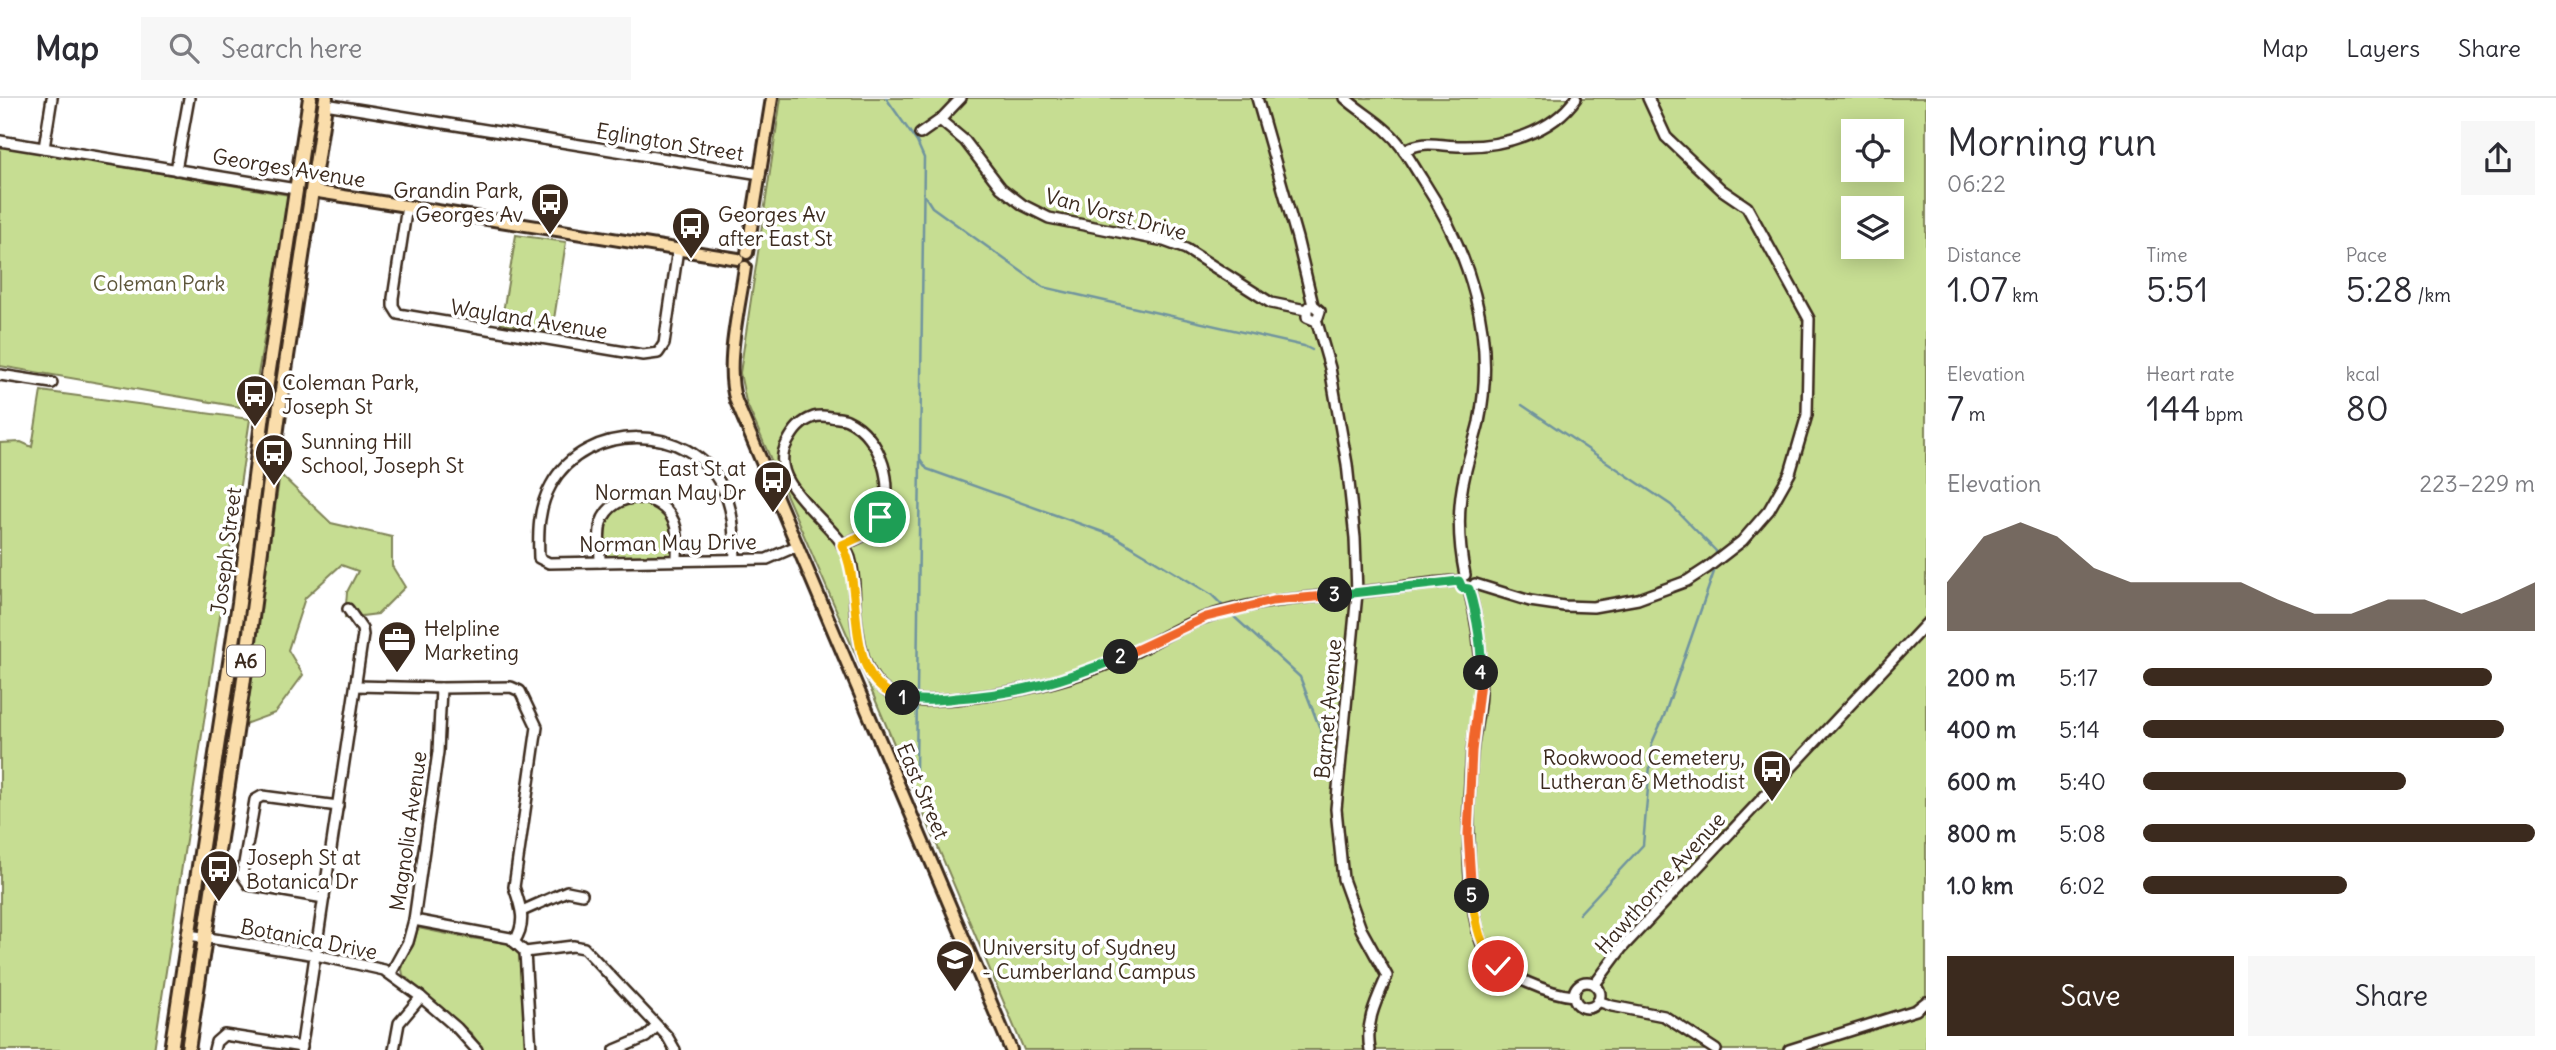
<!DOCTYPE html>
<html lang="en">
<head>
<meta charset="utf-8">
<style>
	body { margin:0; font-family:Delius,sans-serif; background:#f7f7f7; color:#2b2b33; height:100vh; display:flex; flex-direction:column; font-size:26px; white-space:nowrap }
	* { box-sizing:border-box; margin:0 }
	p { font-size:23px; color:#7c7c81 }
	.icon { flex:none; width:38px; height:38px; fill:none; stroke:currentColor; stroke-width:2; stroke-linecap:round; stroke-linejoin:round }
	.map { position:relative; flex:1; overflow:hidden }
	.details { display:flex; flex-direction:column; background:#fff; width:630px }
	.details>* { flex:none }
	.controls { position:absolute; left:1841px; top:21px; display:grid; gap:14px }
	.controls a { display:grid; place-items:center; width:63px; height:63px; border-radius:0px; background:#fff; box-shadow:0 4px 18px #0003; font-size:35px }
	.pin { position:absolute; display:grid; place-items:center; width:60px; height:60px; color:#fff; margin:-30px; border:4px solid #fff; border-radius:50%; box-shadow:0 2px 7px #0007 }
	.km { position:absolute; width:35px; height:35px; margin:-18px; border-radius:50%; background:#222; color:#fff; font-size:19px; line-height:35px; text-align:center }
	.round { display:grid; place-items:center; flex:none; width:74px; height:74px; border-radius:0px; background:#f7f7f7 }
	.headline { display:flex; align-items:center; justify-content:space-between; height:119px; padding:0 21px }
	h1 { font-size:38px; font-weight:600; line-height:52px }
	.metrics { display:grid; grid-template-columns:repeat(3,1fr); gap:10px; height:119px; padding:7px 21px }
	.metrics div { display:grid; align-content:center }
	.metrics b { font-size:35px; font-weight:600 }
	.metrics small { font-size:19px; font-weight:400 }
	.metrics p { font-size:19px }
	.chart { height:196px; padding:14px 21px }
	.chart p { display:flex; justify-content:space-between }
	.chart svg { width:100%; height:126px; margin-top:7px; fill:#3b2a1e; opacity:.7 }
	.primary-button { display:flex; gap:14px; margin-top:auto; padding:14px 21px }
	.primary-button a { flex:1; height:80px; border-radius:0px; background:#3b2a1e; color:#fff; font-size:28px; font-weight:600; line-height:80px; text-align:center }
	.primary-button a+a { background:#f7f7f7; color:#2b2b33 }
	ul { padding:0 21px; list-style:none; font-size:23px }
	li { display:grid; grid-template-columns:112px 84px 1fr; align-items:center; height:52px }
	li i { height:18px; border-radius:9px; background:#3b2a1e }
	header { display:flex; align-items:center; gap:42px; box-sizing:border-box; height:98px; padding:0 35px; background:#fff; border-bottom:2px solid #e1e1e2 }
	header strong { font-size:33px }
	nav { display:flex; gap:38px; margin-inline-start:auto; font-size:24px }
	.search { width:490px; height:63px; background:#f7f7f7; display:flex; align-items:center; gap:18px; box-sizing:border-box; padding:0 24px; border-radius:0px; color:#7c7c81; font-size:26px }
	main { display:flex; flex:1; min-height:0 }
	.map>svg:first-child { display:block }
	.green { fill:#c6dd92; stroke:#808458; stroke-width:2; fill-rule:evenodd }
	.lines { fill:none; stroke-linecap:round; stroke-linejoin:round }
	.stream { stroke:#70949e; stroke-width:2.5 }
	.minor-casing { stroke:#3b2a1e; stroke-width:14 }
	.major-casing { stroke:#3b2a1e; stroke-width:16 }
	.highway-casing { stroke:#3b2a1e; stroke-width:18 }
	.minor { stroke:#fff; stroke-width:9 }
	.major { stroke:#faddab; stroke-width:10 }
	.highway { stroke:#faddab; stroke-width:12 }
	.split-1-casing { stroke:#fff; stroke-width:14 }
	.split-2-casing { stroke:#fff; stroke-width:14 }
	.split-3-casing { stroke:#fff; stroke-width:14 }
	.split-4-casing { stroke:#fff; stroke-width:14 }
	.split-5-casing { stroke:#fff; stroke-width:14 }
	.split-6-casing { stroke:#fff; stroke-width:14 }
	.split-1 { stroke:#f5b400; stroke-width:9 }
	.split-2 { stroke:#22a559; stroke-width:9 }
	.split-3 { stroke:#f0652b; stroke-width:9 }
	.split-4 { stroke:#22a559; stroke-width:9 }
	.split-5 { stroke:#f0652b; stroke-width:9 }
	.split-6 { stroke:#f5b400; stroke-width:9 }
	.labels { text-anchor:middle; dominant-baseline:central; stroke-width:7; stroke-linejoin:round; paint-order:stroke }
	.shield { fill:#fff; stroke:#766a62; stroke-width:2 }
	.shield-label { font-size:19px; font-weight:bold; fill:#3b2a1e }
	.street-label { font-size:21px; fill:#3b2a1e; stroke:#fff }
	.poi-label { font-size:21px; fill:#3b2a1e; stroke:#fff; text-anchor:start }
	.park-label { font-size:21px; fill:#5e573b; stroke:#fff }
</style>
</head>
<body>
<header>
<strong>Map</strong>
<div class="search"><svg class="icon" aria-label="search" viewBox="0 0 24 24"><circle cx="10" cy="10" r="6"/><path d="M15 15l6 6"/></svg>Search here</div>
<nav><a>Map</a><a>Layers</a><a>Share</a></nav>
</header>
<main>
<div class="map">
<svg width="1926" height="952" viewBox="0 0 1926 952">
	<rect width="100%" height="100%" fill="#fff"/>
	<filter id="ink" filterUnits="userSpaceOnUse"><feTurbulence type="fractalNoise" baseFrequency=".0143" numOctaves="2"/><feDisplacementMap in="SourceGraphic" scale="14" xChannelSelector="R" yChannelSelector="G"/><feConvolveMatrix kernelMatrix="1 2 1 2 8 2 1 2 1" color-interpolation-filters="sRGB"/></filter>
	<g filter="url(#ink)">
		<g class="green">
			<path d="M781 0H1926V952H1024L875 601 746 304 740 275ZM1853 33H1892V72H1853ZM1853 110H1892V149H1853Z"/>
			<polygon points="0,48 289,97 252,311 0,268"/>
			<polygon points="516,137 566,144 552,234 501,226"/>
			<polygon points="41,293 250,321 154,952 0,952 0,345 21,344 32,349"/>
			<polygon points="280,376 331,425 392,439 392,468 405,489 378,516 345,520 347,494 358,473 341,467 305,500 288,552 303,577 275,615 242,627"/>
			<path d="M641 404C672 409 674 432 674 458L604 459C603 429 605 407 641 404Z"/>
			<polygon points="418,830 462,839 508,845 520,857 526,952 483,952 472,936 403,877 401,866 413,848"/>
		</g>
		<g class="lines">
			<g class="stream">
				<polyline points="886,0 917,44 924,60 920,361 927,371 1114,438 1212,497 1225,510"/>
				<polyline points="925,98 932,109 1043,189 1304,248 1312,252"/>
				<polyline points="1522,307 1671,407 1716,453 1716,458"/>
				<polyline points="1230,515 1300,579 1334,667"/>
				<polyline points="916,671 920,362"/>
				<polyline points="1579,816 1643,747 1652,645 1664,618 1716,468"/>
			</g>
			<defs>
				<g id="minor">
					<polyline points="1257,0 1297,140 1313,207 1320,213 1318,219 1314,222 1307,219 1307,210 1313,207"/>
					<path d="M1345 0C1358 12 1375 21 1387 33 1402 46 1411 64 1422 81 1469 153 1497 237 1479 324 1475 341 1469 358 1465 376 1457 409 1458 443 1465 477"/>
					<polyline points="325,6 760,76"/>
					<polyline points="940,22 965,43 1001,90 1023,107 1049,120 1164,143 1186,151 1271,205 1306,212"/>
					<polyline points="920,36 940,22 961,0"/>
					<polyline points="0,43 296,91"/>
					<polyline points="44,50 52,0"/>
					<path d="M1404 53C1423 41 1440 48 1461 48 1502 49 1552 35 1576 0"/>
					<polyline points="176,72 189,0"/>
					<polyline points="407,108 393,200 393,208 398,216 643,257 658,255 664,246 678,151"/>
					<path d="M1316 221 1330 270 1347 366 1355 440 1357 495 1336 711 1343 781 1361 831 1387 878C1376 903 1365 924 1370 952"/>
					<polyline points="0,277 52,285"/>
					<path d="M842 447C857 441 870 436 879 423 898 391 881 337 847 322 843 320 836 320 831 319 825 318 820 317 814 319 800 324 794 332 787 345 764 387 837 424 850 460 855 476 854 494 855 510 858 542 863 587 898 599 916 605 936 602 954 601 1015 596 1075 582 1131 556 1156 544 1179 528 1206 519 1256 502 1308 500 1360 494 1393 491 1426 484 1459 483"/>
					<path d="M735 461C734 436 734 412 722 389 690 323 585 324 551 387 538 410 538 435 539 460L549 465 767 461 797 448"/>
					<path d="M600 464C600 451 598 437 601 425 613 391 661 393 674 424 679 436 677 450 677 462"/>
					<polyline points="1475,486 1530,503 1564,508 1593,509 1638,501 1687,483 1707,470 1742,443 1769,412 1790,375 1807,317 1809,221 1747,109 1722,92 1666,39 1648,0"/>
					<path d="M1469 491C1478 526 1483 560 1480 596 1479 616 1474 635 1472 654 1468 705 1466 757 1473 808 1476 825 1478 844 1489 858 1504 878 1550 896 1574 898"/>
					<path d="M356 588 441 590 511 589 520 593 537 629 514 789C521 809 527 825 514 844"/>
					<polyline points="324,800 249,787 242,777 255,702 262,698 338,708"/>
					<polyline points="522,813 567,793 582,796"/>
					<polyline points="414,822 510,840 525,854"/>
					<polyline points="189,837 316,857 384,872 421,899 457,930 477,952"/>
					<polyline points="525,854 573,848 584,850 667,938 675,952"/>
					<polyline points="525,854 531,952"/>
					<polyline points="391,875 408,844 414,822 438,654 441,590"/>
					<circle cx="1587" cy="897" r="13"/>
					<polyline points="1595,886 1621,851 1926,526"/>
					<polyline points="1598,903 1612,908 1664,918 1716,952"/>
					<polyline points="214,952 216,944 224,937 302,949"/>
					<polyline points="301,952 363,537 362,531 348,511"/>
					<polyline points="394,952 399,925 421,899"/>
					<polyline points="615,952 646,939 657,928"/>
					<polyline points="1789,952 1916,912 1926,904"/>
				</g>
				<g id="major">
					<polyline points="312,93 738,161"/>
					<polyline points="747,155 772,0"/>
					<path d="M745 169C740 208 724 267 736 303L1011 952"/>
				</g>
				<g id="highway">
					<polyline points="171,952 239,505 267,285 310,0"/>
					<polyline points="188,952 243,588 283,285 326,0"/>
				</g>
			</defs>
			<use href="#minor" class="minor-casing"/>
			<use href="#major" class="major-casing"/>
			<use href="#highway" class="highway-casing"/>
			<use href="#minor" class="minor"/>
			<use href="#major" class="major"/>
			<use href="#highway" class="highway"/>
		</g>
	</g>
	<g class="lines" filter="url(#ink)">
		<defs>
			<path id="split-1" d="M880 419 868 435 842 447C866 490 840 586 903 600"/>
			<path id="split-2" d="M903 600C921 604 939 602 957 600 1019 596 1065 582 1121 559"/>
			<polyline id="split-3" points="1121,559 1206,519 1272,503 1335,497"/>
			<path id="split-4" d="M1335 497 1459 483 1462 490 1469 491C1477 519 1482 546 1481 575"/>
			<polyline id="split-5" points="1472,798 1468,736 1472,653 1481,575"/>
			<path id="split-6" d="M1472 798C1476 825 1479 849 1498 868"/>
		</defs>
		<use href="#split-1" class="split-1-casing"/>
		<use href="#split-2" class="split-2-casing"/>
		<use href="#split-3" class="split-3-casing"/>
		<use href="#split-4" class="split-4-casing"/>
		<use href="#split-5" class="split-5-casing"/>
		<use href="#split-6" class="split-6-casing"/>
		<use href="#split-1" class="split-1"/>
		<use href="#split-2" class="split-2"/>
		<use href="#split-3" class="split-3"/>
		<use href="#split-4" class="split-4"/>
		<use href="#split-5" class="split-5"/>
		<use href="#split-6" class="split-6"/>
	</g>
	<defs>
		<symbol id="bus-pin" viewBox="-11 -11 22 30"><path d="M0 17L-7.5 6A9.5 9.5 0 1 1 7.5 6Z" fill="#3b2a1e" stroke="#fff"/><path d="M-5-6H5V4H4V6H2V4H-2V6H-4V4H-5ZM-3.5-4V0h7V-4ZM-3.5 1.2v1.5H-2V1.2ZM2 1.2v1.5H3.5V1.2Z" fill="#fff"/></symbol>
		<symbol id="office-pin" viewBox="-11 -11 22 30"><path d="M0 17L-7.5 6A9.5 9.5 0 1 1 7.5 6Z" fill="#3b2a1e" stroke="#fff"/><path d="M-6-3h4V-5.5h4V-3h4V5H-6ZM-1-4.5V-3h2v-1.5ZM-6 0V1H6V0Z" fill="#fff"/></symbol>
		<symbol id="university-pin" viewBox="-11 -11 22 30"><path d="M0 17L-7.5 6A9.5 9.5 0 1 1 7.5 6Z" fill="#3b2a1e" stroke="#fff"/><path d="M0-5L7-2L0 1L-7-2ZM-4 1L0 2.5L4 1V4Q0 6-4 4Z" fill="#fff"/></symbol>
	</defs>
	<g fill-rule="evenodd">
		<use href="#bus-pin" x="528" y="82" width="44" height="60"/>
		<use href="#bus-pin" x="669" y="106" width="44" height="60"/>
		<use href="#bus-pin" x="233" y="274" width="44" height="60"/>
		<use href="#bus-pin" x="252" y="333" width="44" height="60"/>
		<use href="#bus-pin" x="751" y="360" width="44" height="60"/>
		<use href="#office-pin" x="375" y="520" width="44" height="60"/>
		<use href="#bus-pin" x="1750" y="649" width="44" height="60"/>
		<use href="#bus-pin" x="197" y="749" width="44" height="60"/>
		<use href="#university-pin" x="933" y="839" width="44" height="60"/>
	</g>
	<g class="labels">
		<rect class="shield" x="227" y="547.5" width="38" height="31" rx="5"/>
		<g class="shield-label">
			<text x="246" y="563">A6</text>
		</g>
		<g class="street-label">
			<text transform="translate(670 44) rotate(9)">Eglington Street</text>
			<text transform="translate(289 70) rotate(9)">Georges Avenue</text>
			<text transform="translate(1116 116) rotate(15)">Van Vorst Drive</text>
			<text transform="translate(529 221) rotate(9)">Wayland Avenue</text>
			<text transform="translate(668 445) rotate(-1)">Norman May Drive</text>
			<text transform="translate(226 453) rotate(-83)">Joseph Street</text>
			<text transform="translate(1328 611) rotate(-85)">Barnet Avenue</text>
			<text transform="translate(923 693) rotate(67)">East Street</text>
			<text transform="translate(408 733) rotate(-82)">Magnolia Avenue</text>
			<text transform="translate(1660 785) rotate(-48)">Hawthorne Avenue</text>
			<text transform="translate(309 841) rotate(11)">Botanica Drive</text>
		</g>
		<g class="poi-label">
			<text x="523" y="92" text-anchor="end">Grandin Park,<tspan x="523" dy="24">Georges Av</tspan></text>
			<text x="718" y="116">Georges Av<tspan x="718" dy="24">after East St</tspan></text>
			<text x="282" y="284">Coleman Park,<tspan x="282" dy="24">Joseph St</tspan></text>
			<text x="301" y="343">Sunning Hill<tspan x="301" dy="24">School, Joseph St</tspan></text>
			<text x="746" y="370" text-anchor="end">East St at<tspan x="746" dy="24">Norman May Dr</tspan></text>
			<text x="424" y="530">Helpline<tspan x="424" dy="24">Marketing</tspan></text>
			<text x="1745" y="659" text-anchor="end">Rookwood Cemetery,<tspan x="1745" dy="24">Lutheran &amp; Methodist</tspan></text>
			<text x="246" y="759">Joseph St at<tspan x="246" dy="24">Botanica Dr</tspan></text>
			<text x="982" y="849">University of Sydney<tspan x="982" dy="24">- Cumberland Campus</tspan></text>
		</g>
		<g class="park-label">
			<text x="159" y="185">Coleman Park</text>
		</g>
	</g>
</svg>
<div class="controls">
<a><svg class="icon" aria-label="locate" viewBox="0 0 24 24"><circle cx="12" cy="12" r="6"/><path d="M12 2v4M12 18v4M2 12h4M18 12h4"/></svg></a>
<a><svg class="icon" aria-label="layers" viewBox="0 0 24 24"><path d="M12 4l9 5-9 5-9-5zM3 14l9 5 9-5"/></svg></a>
</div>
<div class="pin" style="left:880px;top:419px;background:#1e9e55"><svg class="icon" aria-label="arrive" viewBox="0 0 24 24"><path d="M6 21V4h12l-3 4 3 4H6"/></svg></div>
<div class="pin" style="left:1498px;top:868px;background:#d93025"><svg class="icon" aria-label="check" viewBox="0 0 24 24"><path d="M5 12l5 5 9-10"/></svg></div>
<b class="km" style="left:903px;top:600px">1</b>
<b class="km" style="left:1121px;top:559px">2</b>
<b class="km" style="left:1335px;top:497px">3</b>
<b class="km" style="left:1481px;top:575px">4</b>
<b class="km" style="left:1472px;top:798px">5</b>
</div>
<section class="details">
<div class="headline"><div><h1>Morning run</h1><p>06:22</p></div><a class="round"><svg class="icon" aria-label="share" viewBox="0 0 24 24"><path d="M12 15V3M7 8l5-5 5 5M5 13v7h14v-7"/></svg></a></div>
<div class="metrics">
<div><p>Distance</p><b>1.07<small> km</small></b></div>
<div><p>Time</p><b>5:51</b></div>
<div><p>Pace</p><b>5:28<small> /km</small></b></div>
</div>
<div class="metrics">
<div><p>Elevation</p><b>7<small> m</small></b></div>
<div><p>Heart rate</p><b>144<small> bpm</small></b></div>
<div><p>kcal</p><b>80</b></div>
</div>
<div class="chart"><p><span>Elevation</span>223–229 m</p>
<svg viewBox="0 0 160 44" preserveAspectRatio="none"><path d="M0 44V27L10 11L20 6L30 11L40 22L50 27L60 27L70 27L80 27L90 33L100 38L110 38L120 33L130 33L140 38L150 33L160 27V44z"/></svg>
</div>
<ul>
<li><b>200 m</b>5:17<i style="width:89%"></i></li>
<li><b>400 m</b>5:14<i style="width:92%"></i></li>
<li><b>600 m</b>5:40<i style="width:67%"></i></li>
<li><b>800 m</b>5:08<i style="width:100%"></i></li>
<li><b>1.0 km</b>6:02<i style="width:52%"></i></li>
</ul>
<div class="primary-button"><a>Save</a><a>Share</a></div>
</section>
</main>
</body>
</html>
